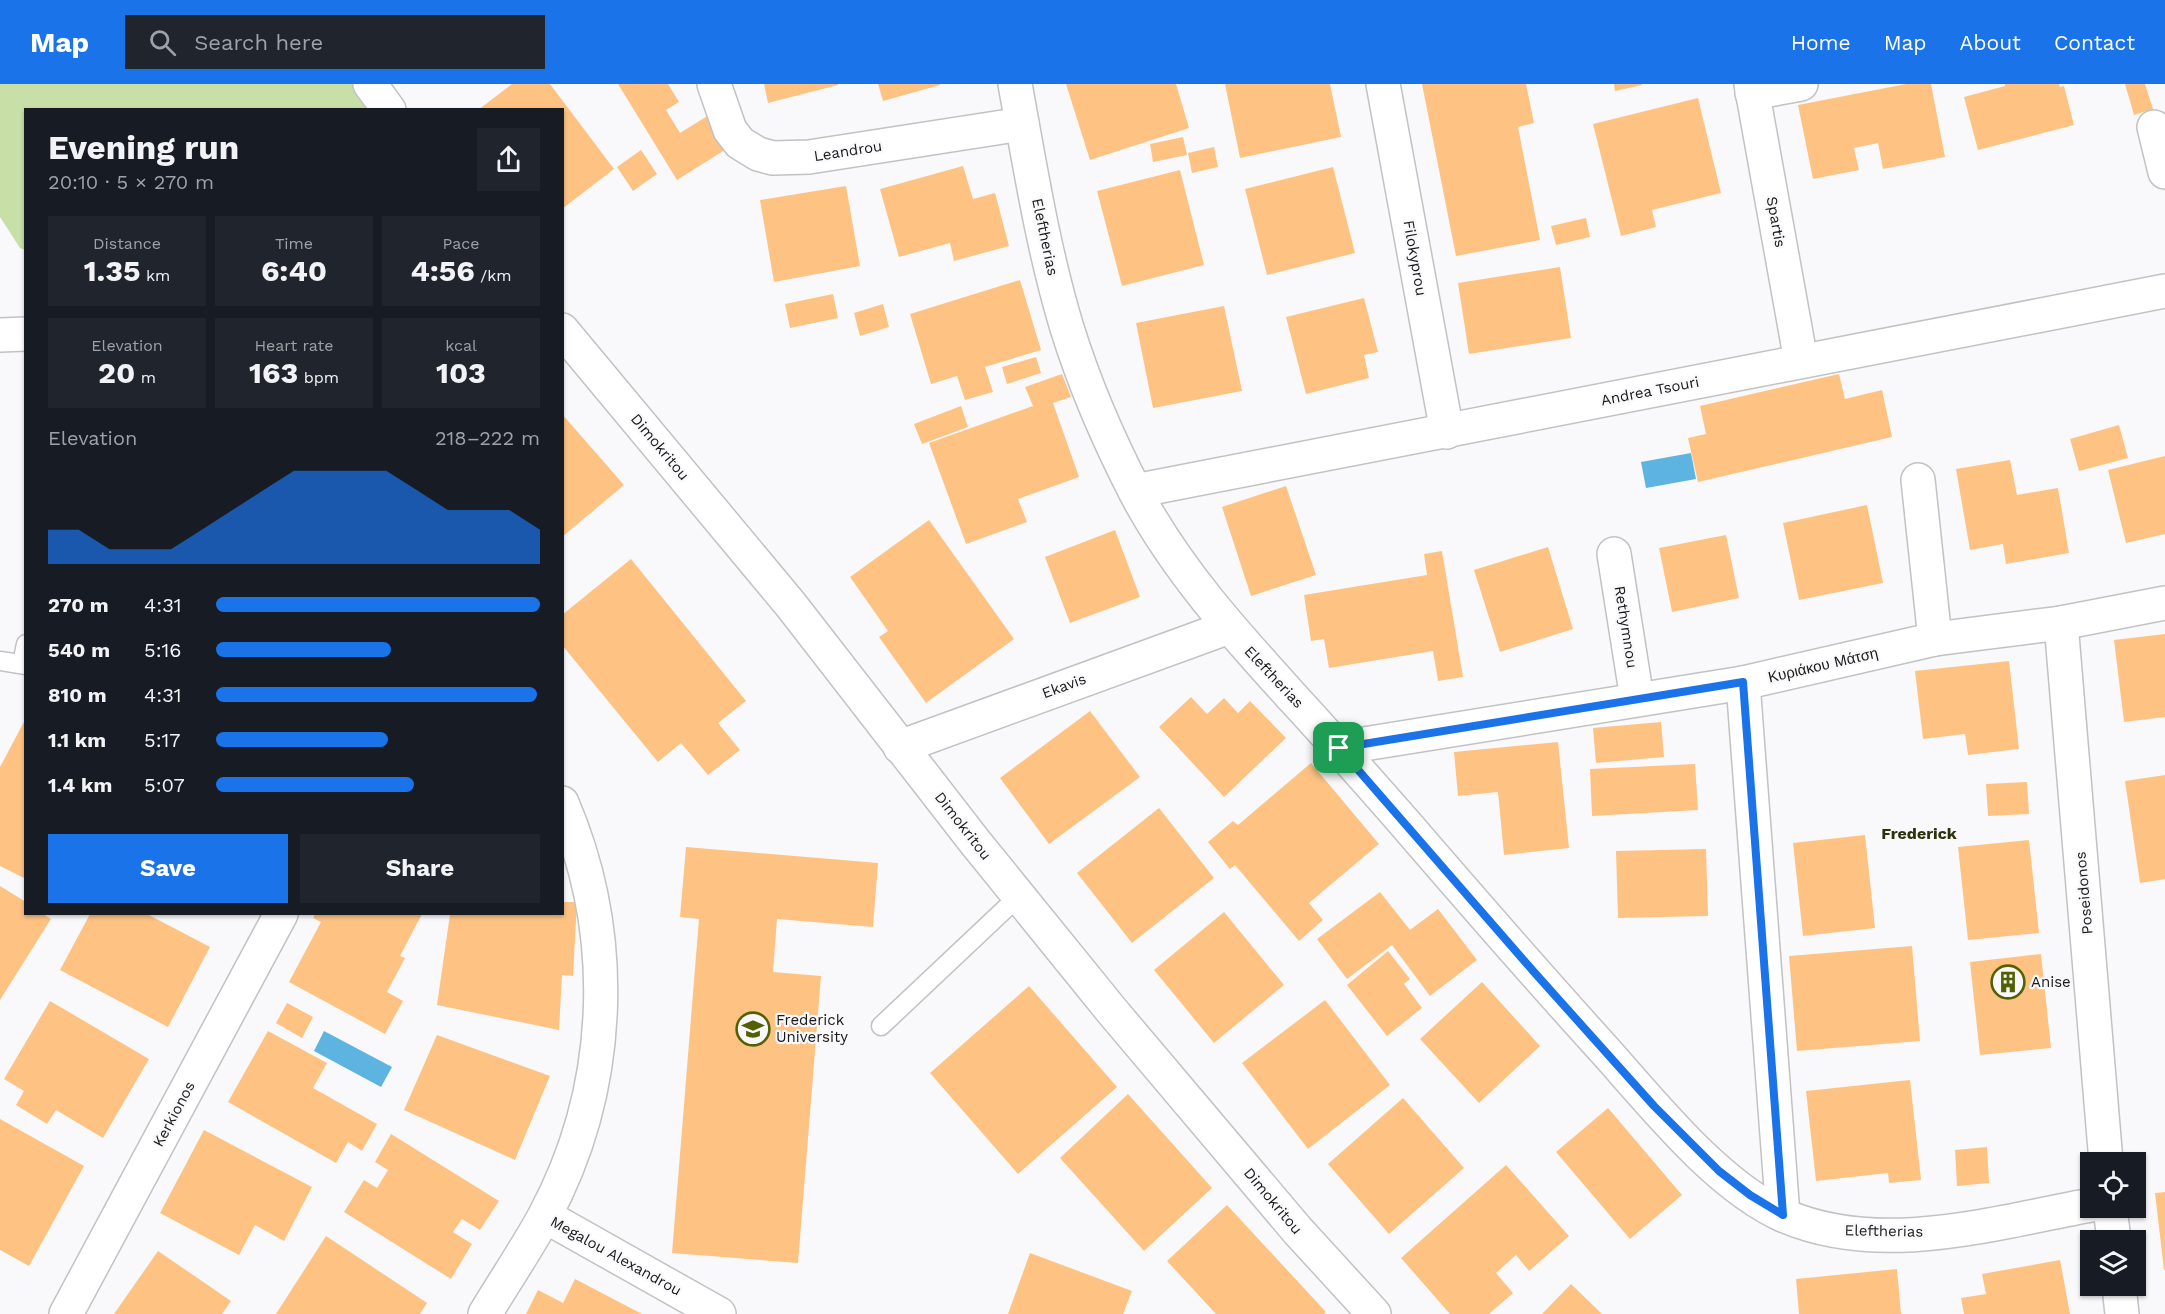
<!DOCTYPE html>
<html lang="en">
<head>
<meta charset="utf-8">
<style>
	body { margin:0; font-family:"Work Sans",sans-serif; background:#20242c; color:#f1f3f6; height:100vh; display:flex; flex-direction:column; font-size:22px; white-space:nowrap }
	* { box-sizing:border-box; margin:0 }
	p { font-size:20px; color:#9ea1a6 }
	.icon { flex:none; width:33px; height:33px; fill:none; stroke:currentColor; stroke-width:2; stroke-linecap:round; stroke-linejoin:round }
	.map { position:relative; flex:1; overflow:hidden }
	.panel { position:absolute; left:24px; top:24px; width:540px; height:807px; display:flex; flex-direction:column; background:#171b24; border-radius:0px; box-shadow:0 2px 4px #0004 }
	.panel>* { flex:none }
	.fabs { position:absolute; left:2080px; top:1068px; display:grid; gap:12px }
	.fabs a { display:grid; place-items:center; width:66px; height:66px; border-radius:0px; background:#171b24; box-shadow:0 2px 4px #0004; font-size:30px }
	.pin { position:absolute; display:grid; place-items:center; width:51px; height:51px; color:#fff; margin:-26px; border-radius:12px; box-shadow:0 3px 9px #0006 }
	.round { display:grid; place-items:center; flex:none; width:63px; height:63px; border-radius:0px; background:#20242c }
	.summary { display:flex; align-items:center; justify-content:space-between; height:102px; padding:0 24px }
	h1 { font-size:33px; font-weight:700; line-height:45px }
	.metrics { display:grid; grid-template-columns:repeat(3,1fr); gap:9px; height:102px; padding:6px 24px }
	.metrics div { display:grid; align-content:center; border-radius:0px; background:#20242c; text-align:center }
	.metrics b { font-size:30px; font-weight:700 }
	.metrics small { font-size:16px; font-weight:400 }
	.metrics p { font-size:16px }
	.chart { height:168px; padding:12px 24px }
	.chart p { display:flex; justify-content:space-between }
	.chart svg { width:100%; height:108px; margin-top:6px; fill:#1a73e8; opacity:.7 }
	.action { display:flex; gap:12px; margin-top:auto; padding:12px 24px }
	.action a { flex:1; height:69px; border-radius:0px; background:#1a73e8; color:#fff; font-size:24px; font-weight:700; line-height:69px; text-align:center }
	.action a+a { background:#20242c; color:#f1f3f6 }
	ul { padding:0 24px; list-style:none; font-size:20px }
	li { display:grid; grid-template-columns:96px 72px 1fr; align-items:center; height:45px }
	li i { height:15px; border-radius:8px; background:#1a73e8 }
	header { display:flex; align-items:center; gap:36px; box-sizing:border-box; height:84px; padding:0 30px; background:#1a73e8; color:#fff }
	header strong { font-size:28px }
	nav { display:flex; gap:33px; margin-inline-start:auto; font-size:21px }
	.search { width:420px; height:54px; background:#20242c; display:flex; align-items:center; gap:15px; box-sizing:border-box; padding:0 21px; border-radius:0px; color:#9ea1a6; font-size:22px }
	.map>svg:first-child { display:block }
	.green { fill:#c8e0a8 }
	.water { fill:#5eb4e1 }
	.building { fill:#fec383 }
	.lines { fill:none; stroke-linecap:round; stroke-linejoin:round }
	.service-casing { stroke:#c1c2c4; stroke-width:21 }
	.minor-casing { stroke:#c1c2c4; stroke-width:36 }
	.service { stroke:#fff; stroke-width:18 }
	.minor { stroke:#fff; stroke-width:33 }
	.route-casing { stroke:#fff; stroke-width:12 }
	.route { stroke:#1a73e8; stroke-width:8 }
	.labels { text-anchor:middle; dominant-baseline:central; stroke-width:4.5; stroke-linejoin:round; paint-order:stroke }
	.street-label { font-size:15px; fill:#19191a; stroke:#f9f9fb }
	.poi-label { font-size:15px; fill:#19191a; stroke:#f9f9fb; text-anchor:start }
	.neighbourhood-label { font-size:16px; font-weight:bold; fill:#2c330c; stroke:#f9f9fb }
</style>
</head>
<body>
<header>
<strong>Map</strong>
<div class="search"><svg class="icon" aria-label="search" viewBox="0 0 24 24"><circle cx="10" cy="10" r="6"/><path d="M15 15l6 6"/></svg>Search here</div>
<nav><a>Home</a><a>Map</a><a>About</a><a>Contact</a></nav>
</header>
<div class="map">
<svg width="2165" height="1230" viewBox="0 0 2165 1230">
	<rect width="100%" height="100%" fill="#f9f9fb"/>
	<polygon class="green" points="0,0 359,0 379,25 26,26 25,166 20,164 0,133"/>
	<g class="water">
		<polygon points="1691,369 1696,395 1646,404 1641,378"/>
		<polygon points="324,947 392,983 381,1003 314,967"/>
	</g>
	<g class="building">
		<polygon points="512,0 550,0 614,85 562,125 562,26 478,26"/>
		<polygon points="618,0 668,0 679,18 666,26 680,49 709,31 728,64 677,96"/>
		<polygon points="764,0 838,0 838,1 768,19"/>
		<polygon points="878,0 940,0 940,1 883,17"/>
		<polygon points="1066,0 1176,0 1189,44 1090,76"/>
		<polygon points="1225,0 1330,0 1341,53 1240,74"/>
		<polygon points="1422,0 1526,0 1534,39 1518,43 1540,156 1456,172"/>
		<polygon points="1614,0 1642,0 1642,1 1615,7"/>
		<polygon points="1906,0 1931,0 1945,73 1883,85 1878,59 1854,64 1859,86 1813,95 1798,21"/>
		<polygon points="2005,0 2059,0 2060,3 2064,2 2074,41 1978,66 1964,13 2005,2"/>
		<polygon points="2125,0 2145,0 2153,25 2134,31"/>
		<polygon points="1698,14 1721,109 1652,126 1656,143 1621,152 1593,40"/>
		<polygon points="1183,53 1187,71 1153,78 1150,60"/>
		<polygon points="1214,63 1218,83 1192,89 1188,69"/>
		<polygon points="641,66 657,90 633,107 617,83"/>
		<polygon points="963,82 973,115 995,109 1009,162 954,177 950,159 899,173 880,105"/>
		<polygon points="1333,83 1355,169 1267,191 1245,105"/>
		<polygon points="1180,86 1204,181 1122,202 1097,107"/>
		<polygon points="846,102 860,182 774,198 760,116"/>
		<polygon points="1586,134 1590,153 1556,161 1551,142"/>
		<polygon points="1560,183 1571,254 1469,270 1458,199"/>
		<polygon points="1020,196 1041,266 985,283 993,308 965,316 957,292 931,300 910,230"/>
		<polygon points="833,210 838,234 790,244 785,220"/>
		<polygon points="1364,214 1378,268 1364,271 1369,294 1306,310 1286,233"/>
		<polygon points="883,220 889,243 860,252 854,229"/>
		<polygon points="1224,222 1242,307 1153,324 1136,239"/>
		<polygon points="1036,273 1041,289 1007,300 1002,283"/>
		<polygon points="1062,290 1071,313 1053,319 1079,393 1018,415 1027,438 966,460 929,359 1033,322 1025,303"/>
		<polygon points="1839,290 1845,315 1882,306 1892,353 1698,398 1688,354 1706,350 1700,322"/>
		<polygon points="961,322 968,343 922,360 914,340"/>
		<polygon points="562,330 624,401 562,453"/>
		<polygon points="2119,341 2128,374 2079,387 2070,355"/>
		<polygon points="2165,372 2165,450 2126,459 2108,386"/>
		<polygon points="2010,376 2017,411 2058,404 2069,469 2006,480 2003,460 1970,466 1956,385"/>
		<polygon points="1286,402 1316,491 1251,512 1222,423"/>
		<polygon points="1867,421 1883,499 1799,516 1783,439"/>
		<polygon points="929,436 1014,555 926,619 879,553 888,547 850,493"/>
		<polygon points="1115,446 1140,513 1070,539 1045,473"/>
		<polygon points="1726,451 1739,514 1672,528 1659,464"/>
		<polygon points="1548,463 1573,545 1500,568 1474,486"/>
		<polygon points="1442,467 1463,593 1438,597 1433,567 1329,584 1324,555 1311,557 1304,511 1427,491 1424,470"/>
		<polygon points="631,475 746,617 718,639 740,666 708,691 681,659 658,678 562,561 562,531"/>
		<polygon points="2165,550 2165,633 2124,638 2114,556"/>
		<polygon points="2009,577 2019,665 1968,671 1965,650 1923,655 1915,587"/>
		<polygon points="1191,613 1207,630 1224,614 1238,629 1250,617 1286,654 1224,713 1159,643"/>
		<polygon points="1090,627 1140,693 1049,760 1000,694"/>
		<polygon points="26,634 26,795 0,782 0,683"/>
		<polygon points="1661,638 1664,673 1596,679 1593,644"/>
		<polygon points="1558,658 1569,764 1504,771 1498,708 1458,712 1454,668"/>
		<polygon points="1311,679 1379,760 1309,819 1323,836 1299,857 1235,781 1230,785 1208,758 1233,737 1238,741"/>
		<polygon points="1695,680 1698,726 1592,732 1590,685"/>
		<polygon points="2165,691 2165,795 2140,799 2125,697"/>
		<polygon points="2027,698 2029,730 1988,732 1986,700"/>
		<polygon points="1159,724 1214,794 1132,859 1077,789"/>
		<polygon points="1865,751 1875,844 1803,852 1793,759"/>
		<polygon points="2029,756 2039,849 1968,856 1958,763"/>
		<polygon points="686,763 878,779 873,843 777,835 773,888 821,892 798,1179 672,1169 699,835 680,833"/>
		<polygon points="1706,765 1708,832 1618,834 1616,767"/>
		<polygon points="0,802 26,818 26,830 43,830 51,835 0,916"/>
		<polygon points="1380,808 1410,846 1438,825 1477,876 1430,912 1392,861 1347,895 1317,855"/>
		<polygon points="562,818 577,818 573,892 562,891 559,946 437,921 450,830 562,830"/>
		<polygon points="1224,828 1284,901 1214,959 1154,886"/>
		<polygon points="90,830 147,830 210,863 168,943 60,886"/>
		<polygon points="315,830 422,830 400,872 405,874 387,908 403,917 385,950 289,898 321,838 313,834"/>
		<polygon points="1912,862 1920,957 1797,967 1789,872"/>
		<polygon points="1388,867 1410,895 1404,900 1422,924 1387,952 1347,901"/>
		<polygon points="2041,870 2051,964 1980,971 1970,878"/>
		<polygon points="1482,898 1540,962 1479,1019 1420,955"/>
		<polygon points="1029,902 1117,1003 1018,1090 930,989"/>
		<polygon points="1325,916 1390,1001 1308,1065 1242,979"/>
		<polygon points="50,917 149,975 103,1054 56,1026 47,1040 16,1021 24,1007 4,995"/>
		<polygon points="287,919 313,933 302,954 276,939"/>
		<polygon points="268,947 327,979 313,1004 377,1040 362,1067 348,1058 336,1079 228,1018"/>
		<polygon points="437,951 550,992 515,1076 404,1026"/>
		<polygon points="1910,996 1921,1096 1889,1099 1888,1089 1816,1097 1806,1007"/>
		<polygon points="1128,1010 1212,1104 1144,1167 1060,1074"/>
		<polygon points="1403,1014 1464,1084 1389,1150 1328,1080"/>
		<polygon points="1608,1024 1682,1111 1630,1155 1556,1068"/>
		<polygon points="0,1035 84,1082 29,1182 0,1166"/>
		<polygon points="204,1046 312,1103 284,1157 255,1141 239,1171 160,1129"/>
		<polygon points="391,1050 499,1117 480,1146 462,1135 453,1148 472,1160 451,1195 344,1128 364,1096 377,1104 388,1086 375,1078"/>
		<polygon points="1987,1063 1989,1099 1957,1102 1955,1066"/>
		<polygon points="1506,1081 1569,1152 1529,1187 1516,1171 1496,1189 1513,1209 1489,1230 1450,1230 1401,1174"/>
		<polygon points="2165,1108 2165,1186 2164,1186 2155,1109"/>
		<polygon points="1227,1121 1326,1228 1324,1230 1216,1230 1167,1177"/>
		<polygon points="326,1152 427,1219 420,1230 276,1230"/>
		<polygon points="158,1167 231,1217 222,1230 114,1230"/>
		<polygon points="1030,1169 1132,1207 1123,1230 1008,1230"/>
		<polygon points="2060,1176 2070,1230 1964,1230 1961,1214 1986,1210 1982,1190"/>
		<polygon points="1897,1185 1901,1230 1799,1230 1796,1195"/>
		<polygon points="575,1195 642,1230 526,1230 538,1206 563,1219"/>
		<polygon points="1571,1200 1602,1230 1542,1230"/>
	</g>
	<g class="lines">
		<defs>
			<g id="service">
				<polyline points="0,577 26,581"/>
				<polyline points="22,580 26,560"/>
				<polyline points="881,942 1019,812"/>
			</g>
			<g id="minor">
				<polyline points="370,0 389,26"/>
				<polyline points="714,0 730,46 740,59 758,70 773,74 809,73 1022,40"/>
				<path d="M1015 0C1030 82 1043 165 1067 244 1085 302 1109 357 1137 411 1178 488 1236 551 1294 615 1331 655 1367 696 1403 737 1471 816 1539 894 1608 970 1656 1024 1719 1103 1785 1132 1881 1173 1993 1139 2091 1121"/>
				<polyline points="1383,0 1447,348"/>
				<polyline points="1751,0 1801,277"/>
				<polyline points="1752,9 1801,0"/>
				<polyline points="2154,43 2165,88"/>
				<polyline points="562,246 791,521 975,758 1112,927 1298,1147 1374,1230"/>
				<polyline points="0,251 26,250"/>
				<polyline points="1918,396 1935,555"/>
				<polyline points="1135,407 2165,207"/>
				<polyline points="1614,470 1637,615"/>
				<polyline points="2061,539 2106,1078"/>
				<polyline points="1743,599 1783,1131"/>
				<polyline points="900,663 1229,543"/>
				<polyline points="1339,664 1743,599 1935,555 2061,539 2165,519"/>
				<polyline points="2110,1124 2114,1156"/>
				<polyline points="545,1132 719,1230"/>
				<polyline points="2119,1202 2122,1230"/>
				<polyline points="66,1230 281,830"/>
				<path d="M485 1230C504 1198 526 1166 544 1133 613 1005 619 852 562 719"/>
			</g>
		</defs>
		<use href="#service" class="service-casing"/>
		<use href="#minor" class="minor-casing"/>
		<use href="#service" class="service"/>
		<use href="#minor" class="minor"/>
	</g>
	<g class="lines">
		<defs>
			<polygon id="route" points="1743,598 1783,1131 1750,1111 1719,1087 1654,1022 1534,888 1339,664"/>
		</defs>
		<use href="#route" class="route-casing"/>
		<use href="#route" class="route"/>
	</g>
	<defs>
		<symbol id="building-ring" viewBox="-11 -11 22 22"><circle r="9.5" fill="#f9f9fb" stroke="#526103" stroke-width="1.5"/><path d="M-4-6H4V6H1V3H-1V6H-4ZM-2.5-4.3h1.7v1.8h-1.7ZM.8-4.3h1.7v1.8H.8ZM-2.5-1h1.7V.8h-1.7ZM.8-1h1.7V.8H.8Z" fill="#526103"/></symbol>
		<symbol id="university-ring" viewBox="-11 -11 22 22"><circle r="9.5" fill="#f9f9fb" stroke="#526103" stroke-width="1.5"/><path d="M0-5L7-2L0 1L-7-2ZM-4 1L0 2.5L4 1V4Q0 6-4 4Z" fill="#526103"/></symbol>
	</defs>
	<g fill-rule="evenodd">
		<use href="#building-ring" x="1989" y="879" width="38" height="38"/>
		<use href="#university-ring" x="734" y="926" width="38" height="38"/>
	</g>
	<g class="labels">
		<g class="street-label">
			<text transform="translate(848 67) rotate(-9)">Leandrou</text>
			<text transform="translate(1776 138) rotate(80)">Spartis</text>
			<text transform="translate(1045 153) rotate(78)">Eleftherias</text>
			<text transform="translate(1415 174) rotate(80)">Filokyprou</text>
			<text transform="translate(1650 307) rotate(-11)">Andrea Tsouri</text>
			<text transform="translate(660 363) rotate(50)">Dimokritou</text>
			<text transform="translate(1626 543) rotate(81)">Rethymnou</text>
			<text transform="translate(1823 581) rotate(-13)">Κυριάκου Μάτση</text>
			<text transform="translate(1274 593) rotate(47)">Eleftherias</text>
			<text transform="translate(1064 602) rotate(-20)">Ekavis</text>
			<text transform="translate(963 742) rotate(52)">Dimokritou</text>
			<text transform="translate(2084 809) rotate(-95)">Poseidonos</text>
			<text transform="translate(174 1030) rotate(-62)">Kerkionos</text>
			<text transform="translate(1273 1117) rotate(50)">Dimokritou</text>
			<text transform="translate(1884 1147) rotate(1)">Eleftherias</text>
			<text transform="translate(616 1172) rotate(29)">Megalou Alexandrou</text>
		</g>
		<g class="poi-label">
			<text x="2031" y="898">Anise</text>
			<text x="776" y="936">Frederick<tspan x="776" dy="17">University</tspan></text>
		</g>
		<g class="neighbourhood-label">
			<text x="1919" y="749">Frederick</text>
		</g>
	</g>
</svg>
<div class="fabs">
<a><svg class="icon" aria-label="locate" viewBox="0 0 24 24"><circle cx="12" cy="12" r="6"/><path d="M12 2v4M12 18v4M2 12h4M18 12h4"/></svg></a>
<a><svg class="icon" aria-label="layers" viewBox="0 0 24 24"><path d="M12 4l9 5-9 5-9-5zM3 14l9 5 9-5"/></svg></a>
</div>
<div class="pin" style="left:1339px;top:664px;background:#1e9e55"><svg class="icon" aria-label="arrive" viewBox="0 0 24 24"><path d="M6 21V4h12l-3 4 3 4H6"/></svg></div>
<section class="panel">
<div class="summary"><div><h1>Evening run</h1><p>20:10 · 5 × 270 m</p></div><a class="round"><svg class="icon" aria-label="share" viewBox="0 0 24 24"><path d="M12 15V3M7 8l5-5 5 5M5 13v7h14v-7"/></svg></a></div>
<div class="metrics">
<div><p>Distance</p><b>1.35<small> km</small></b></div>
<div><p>Time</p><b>6:40</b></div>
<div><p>Pace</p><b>4:56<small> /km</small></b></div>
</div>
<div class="metrics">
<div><p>Elevation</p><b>20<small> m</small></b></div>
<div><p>Heart rate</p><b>163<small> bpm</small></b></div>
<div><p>kcal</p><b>103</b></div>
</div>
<div class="chart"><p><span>Elevation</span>218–222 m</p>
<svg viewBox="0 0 160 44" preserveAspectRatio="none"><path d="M0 44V30L10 30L20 38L30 38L40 38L50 30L60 22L70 14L80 6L90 6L100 6L110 6L120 14L130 22L140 22L150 22L160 30V44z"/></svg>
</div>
<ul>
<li><b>270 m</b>4:31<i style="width:100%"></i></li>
<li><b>540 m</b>5:16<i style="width:54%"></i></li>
<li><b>810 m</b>4:31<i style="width:99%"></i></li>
<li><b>1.1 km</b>5:17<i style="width:53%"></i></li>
<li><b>1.4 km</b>5:07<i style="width:61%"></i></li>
</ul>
<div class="action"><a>Save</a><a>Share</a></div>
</section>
</div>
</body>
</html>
